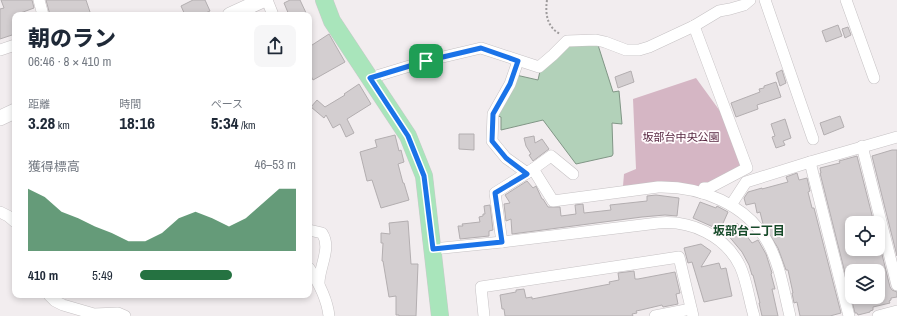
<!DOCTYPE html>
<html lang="ja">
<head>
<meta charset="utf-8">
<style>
	body { margin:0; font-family:"Archivo Narrow","Noto Sans JP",sans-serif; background:#f6f6f7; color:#1f2937; height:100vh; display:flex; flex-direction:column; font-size:15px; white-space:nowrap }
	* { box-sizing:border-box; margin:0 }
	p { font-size:13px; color:#747a83 }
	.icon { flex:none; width:22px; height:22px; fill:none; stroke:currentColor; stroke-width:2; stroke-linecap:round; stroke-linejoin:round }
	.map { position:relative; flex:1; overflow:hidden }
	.drawer { position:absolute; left:12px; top:12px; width:300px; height:286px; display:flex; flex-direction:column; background:#fff; border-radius:8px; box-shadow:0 2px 6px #0003 }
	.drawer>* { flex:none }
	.buttons { position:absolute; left:845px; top:216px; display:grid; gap:8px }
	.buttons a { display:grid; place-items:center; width:40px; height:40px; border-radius:8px; background:#fff; box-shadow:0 2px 6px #0003; font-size:20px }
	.pin { position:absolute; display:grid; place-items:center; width:34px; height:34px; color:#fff; margin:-17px; border-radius:8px; box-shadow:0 2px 6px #0006 }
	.round { display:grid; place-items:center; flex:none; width:42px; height:42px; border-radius:8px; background:#f6f6f7 }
	.summary { display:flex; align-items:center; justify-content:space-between; height:68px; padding:0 16px }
	h1 { font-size:22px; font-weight:800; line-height:30px }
	.stats { display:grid; grid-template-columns:repeat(3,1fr); gap:6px; height:68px; padding:4px 16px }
	.stats div { display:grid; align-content:center }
	.stats b { font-size:17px; font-weight:800 }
	.stats small { font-size:11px; font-weight:400 }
	.stats p { font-size:11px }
	.chart { height:112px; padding:8px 16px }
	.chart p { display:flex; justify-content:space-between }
	.chart svg { width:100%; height:72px; margin-top:4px; fill:#257241; opacity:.7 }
	ul { padding:0 16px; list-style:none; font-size:13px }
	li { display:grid; grid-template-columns:64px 48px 1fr; align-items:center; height:30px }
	li i { height:10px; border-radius:5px; background:#257241 }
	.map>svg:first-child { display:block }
	.green { fill:#d5b6c4 }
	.water { fill:#b2d1b9; stroke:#819686 }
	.building { fill:#d3ced0; stroke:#b3aeb0; fill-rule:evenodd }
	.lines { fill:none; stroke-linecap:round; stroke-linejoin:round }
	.street-casing { stroke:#c6c2c4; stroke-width:12 }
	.secondary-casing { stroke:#c6c2c4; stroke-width:16 }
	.primary-casing { stroke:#cacaca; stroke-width:18 }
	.path { stroke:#9e9b9c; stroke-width:2; stroke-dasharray:2 2; stroke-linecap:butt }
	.street { stroke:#fff; stroke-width:11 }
	.secondary { stroke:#fff; stroke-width:15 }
	.primary { stroke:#a9e5bb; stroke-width:17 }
	.route-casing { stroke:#fff; stroke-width:8 }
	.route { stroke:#1a73e8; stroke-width:5 }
	.labels { text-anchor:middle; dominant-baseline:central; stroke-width:3.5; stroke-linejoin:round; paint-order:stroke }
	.park-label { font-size:11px; fill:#582841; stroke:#fffafc }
	.neighbourhood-label { font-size:12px; font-weight:bold; fill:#164a29; stroke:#fffafc }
</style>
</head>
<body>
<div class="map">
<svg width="897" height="316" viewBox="0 0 897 316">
	<rect width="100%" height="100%" fill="#f2edef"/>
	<polygon class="green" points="696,78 725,118 742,167 709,184 697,187 682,183 661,182 623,186 624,174 636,169 633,99"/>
	<polygon class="water" points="571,44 598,45 613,92 619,91 622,124 612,123 613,154 612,156 576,164 543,120 501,130 501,117 498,116 516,75 538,80 540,71"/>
	<g class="building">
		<polygon points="1,0 32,0 34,8 15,15 15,34 0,39 0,9 4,8"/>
		<polygon points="46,0 86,0 91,15 50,15"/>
		<polygon points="193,0 205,0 210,11 201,15 185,15 181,6"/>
		<polygon points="290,0 300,0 307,15 289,15 284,3"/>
		<polygon points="838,25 842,36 826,42 822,31"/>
		<polygon points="848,27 851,35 845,38 842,29"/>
		<polygon points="329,34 345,62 313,80 309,72 309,47"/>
		<polygon points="782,70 786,83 780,86 776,73"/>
		<polygon points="631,71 634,82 618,88 615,77"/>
		<polygon points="776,82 781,97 757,105 758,109 736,117 731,103 760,92 759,89 764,88 764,86"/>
		<polygon points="359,84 371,104 347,119 354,133 346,137 340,124 333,128 326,115 324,118 311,107 317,100 325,107 345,95 344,94"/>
		<polygon points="840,116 844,127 824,135 820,123"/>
		<polygon points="785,119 791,138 783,141 785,145 776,148 772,137 775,136 771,124"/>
		<polygon points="459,134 474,134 474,150 459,149"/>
		<polygon points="395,135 399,151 401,150 404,162 398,164 403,183 404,183 409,200 381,208 372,180 367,181 360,152 377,147 375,140"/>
		<polygon points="534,136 535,143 542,139 549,149 533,161 529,155 531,154 526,146 524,138"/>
		<polygon points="892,150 897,150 897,256 872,156"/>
		<path d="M857 156 874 223H852V249H878V238L890 287 892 290 897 292V297L891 298V300L889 301 890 303 873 307V310L870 311V312L858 315 857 313H855L820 173H821L820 168 840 163 839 161ZM852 271H878V297H873V298L856 302 855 297H852Z"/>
		<polygon points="797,173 799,180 807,178 810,191 808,192 812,208 814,208 841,313 830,316 800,316 797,302 794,303 792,293 793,293 788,270 786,270 778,248 763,224 760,212 757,213 755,203 746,205 744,198 748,192 762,188 762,189 788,182 786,177"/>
		<polygon points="527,181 533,188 536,186 542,199 543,199 548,207 560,207 561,216 576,214 575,205 583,204 584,213 611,210 610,205 647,201 647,196 656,195 679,198 677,216 665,215 642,217 512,234 511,219 506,221 504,204 510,203 505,195"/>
		<polygon points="700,202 716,208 717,206 728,212 720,230 693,218"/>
		<polygon points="490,205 493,230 489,231 489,236 460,239 458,226 463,226 462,224 480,222 479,217 483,216 483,214 485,214 484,206"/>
		<polygon points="408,221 411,264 418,264 416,316 399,316 399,315 396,315 396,296 389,297 383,261 382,261 383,243 381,243 381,233 390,234 389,223"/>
		<polygon points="737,223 752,243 758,240 766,254 772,273 771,274 775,289 772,289 778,316 762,316 759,303 760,303 753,275 752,275 749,265 742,252 727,234"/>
		<polygon points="701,244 711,251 701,267 719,263 721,269 726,268 732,296 704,302 692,262 688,263 684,248"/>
		<polygon points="634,271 635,279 638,279 675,272 680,293 676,294 678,304 663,307 662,305 641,310 636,311 637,313 632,314 633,316 505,316 504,309 502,309 500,295 516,292 516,290 524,289 526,298 532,297 532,299 610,284 609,282 619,280 618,273"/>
	</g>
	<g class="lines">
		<defs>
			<g id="street">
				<polyline points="39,0 43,15"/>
				<polyline points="267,0 273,15"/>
				<polyline points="765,0 813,139"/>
				<polyline points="846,0 874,78"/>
				<polyline points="694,26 747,168 709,188 704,188 702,193"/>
				<polyline points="0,50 15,45"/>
				<polyline points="518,61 510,84 493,114 492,141 506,158 527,173"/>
				<polyline points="370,78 426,61 481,48 539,67 553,55 567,41 596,40 605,42 626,50 639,50 649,47 694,26 719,11 730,9 744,5 750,0"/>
				<polyline points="862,146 897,285"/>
				<polyline points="810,162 849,316"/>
				<polyline points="533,169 551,156 573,174"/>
				<polyline points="731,205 746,182 810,162 897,137"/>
				<polyline points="0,212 8,216 15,222"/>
				<path d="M309 230 322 233C332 248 319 267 319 283"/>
				<path d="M502 242 495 193 533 169 553 201 658 187C700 186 747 204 768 243 780 265 784 292 790 316"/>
				<path d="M433 249 502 242 658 223C690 220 725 235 740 266 747 281 749 300 754 316"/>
				<path d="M309 268C319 283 327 298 329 316"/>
				<polyline points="49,295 55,301 63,305 94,314 118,313 125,316"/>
				<polyline points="484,316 481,287 679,257 693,316"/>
				<polyline points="655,316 691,309"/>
				<polyline points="878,316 897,311"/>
			</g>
			<g id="secondary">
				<polyline points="230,15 263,0"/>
				<polyline points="0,118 15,111"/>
			</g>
			<polyline id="primary" points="324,0 332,21 408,136 424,176 440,316"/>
		</defs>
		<use href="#street" class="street-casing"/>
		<use href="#secondary" class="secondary-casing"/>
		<use href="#primary" class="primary-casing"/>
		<path class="path" d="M547 0C545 14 547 27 560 34"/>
		<use href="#street" class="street"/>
		<use href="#secondary" class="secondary"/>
		<use href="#primary" class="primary"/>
	</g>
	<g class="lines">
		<defs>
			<polygon id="route" points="481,48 518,61 510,84 493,114 492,141 506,158 527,174 495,193 502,242 433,249 424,176 408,136 370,78 426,61"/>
		</defs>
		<use href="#route" class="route-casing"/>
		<use href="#route" class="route"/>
	</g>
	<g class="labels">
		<g class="park-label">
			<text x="681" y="137">坂部台中央公園</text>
		</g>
		<g class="neighbourhood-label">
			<text x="749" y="231">坂部台二丁目</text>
		</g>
	</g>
</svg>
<div class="buttons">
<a><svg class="icon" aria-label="locate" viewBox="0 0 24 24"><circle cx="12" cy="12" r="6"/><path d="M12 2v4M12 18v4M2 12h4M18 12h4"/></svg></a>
<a><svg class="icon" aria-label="layers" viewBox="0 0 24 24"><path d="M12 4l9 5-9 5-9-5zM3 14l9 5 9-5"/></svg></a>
</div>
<div class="pin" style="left:426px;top:61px;background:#1e9e55"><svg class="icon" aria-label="arrive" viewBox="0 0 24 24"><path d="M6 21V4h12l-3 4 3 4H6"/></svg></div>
<section class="drawer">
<div class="summary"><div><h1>朝のラン</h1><p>06:46 · 8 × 410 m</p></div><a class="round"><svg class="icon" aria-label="share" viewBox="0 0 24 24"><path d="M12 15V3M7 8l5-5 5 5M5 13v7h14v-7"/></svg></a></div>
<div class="stats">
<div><p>距離</p><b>3.28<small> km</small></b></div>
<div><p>時間</p><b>18:16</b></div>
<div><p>ペース</p><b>5:34<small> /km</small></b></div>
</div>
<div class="chart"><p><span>獲得標高</span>46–53 m</p>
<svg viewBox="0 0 160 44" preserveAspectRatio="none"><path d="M0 44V6L10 11L20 20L30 24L40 29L50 33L60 38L70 38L80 33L90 24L100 20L110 24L120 29L130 24L140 15L150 6L160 6V44z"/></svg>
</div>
<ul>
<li><b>410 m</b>5:49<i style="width:59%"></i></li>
</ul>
</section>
</div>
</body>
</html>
